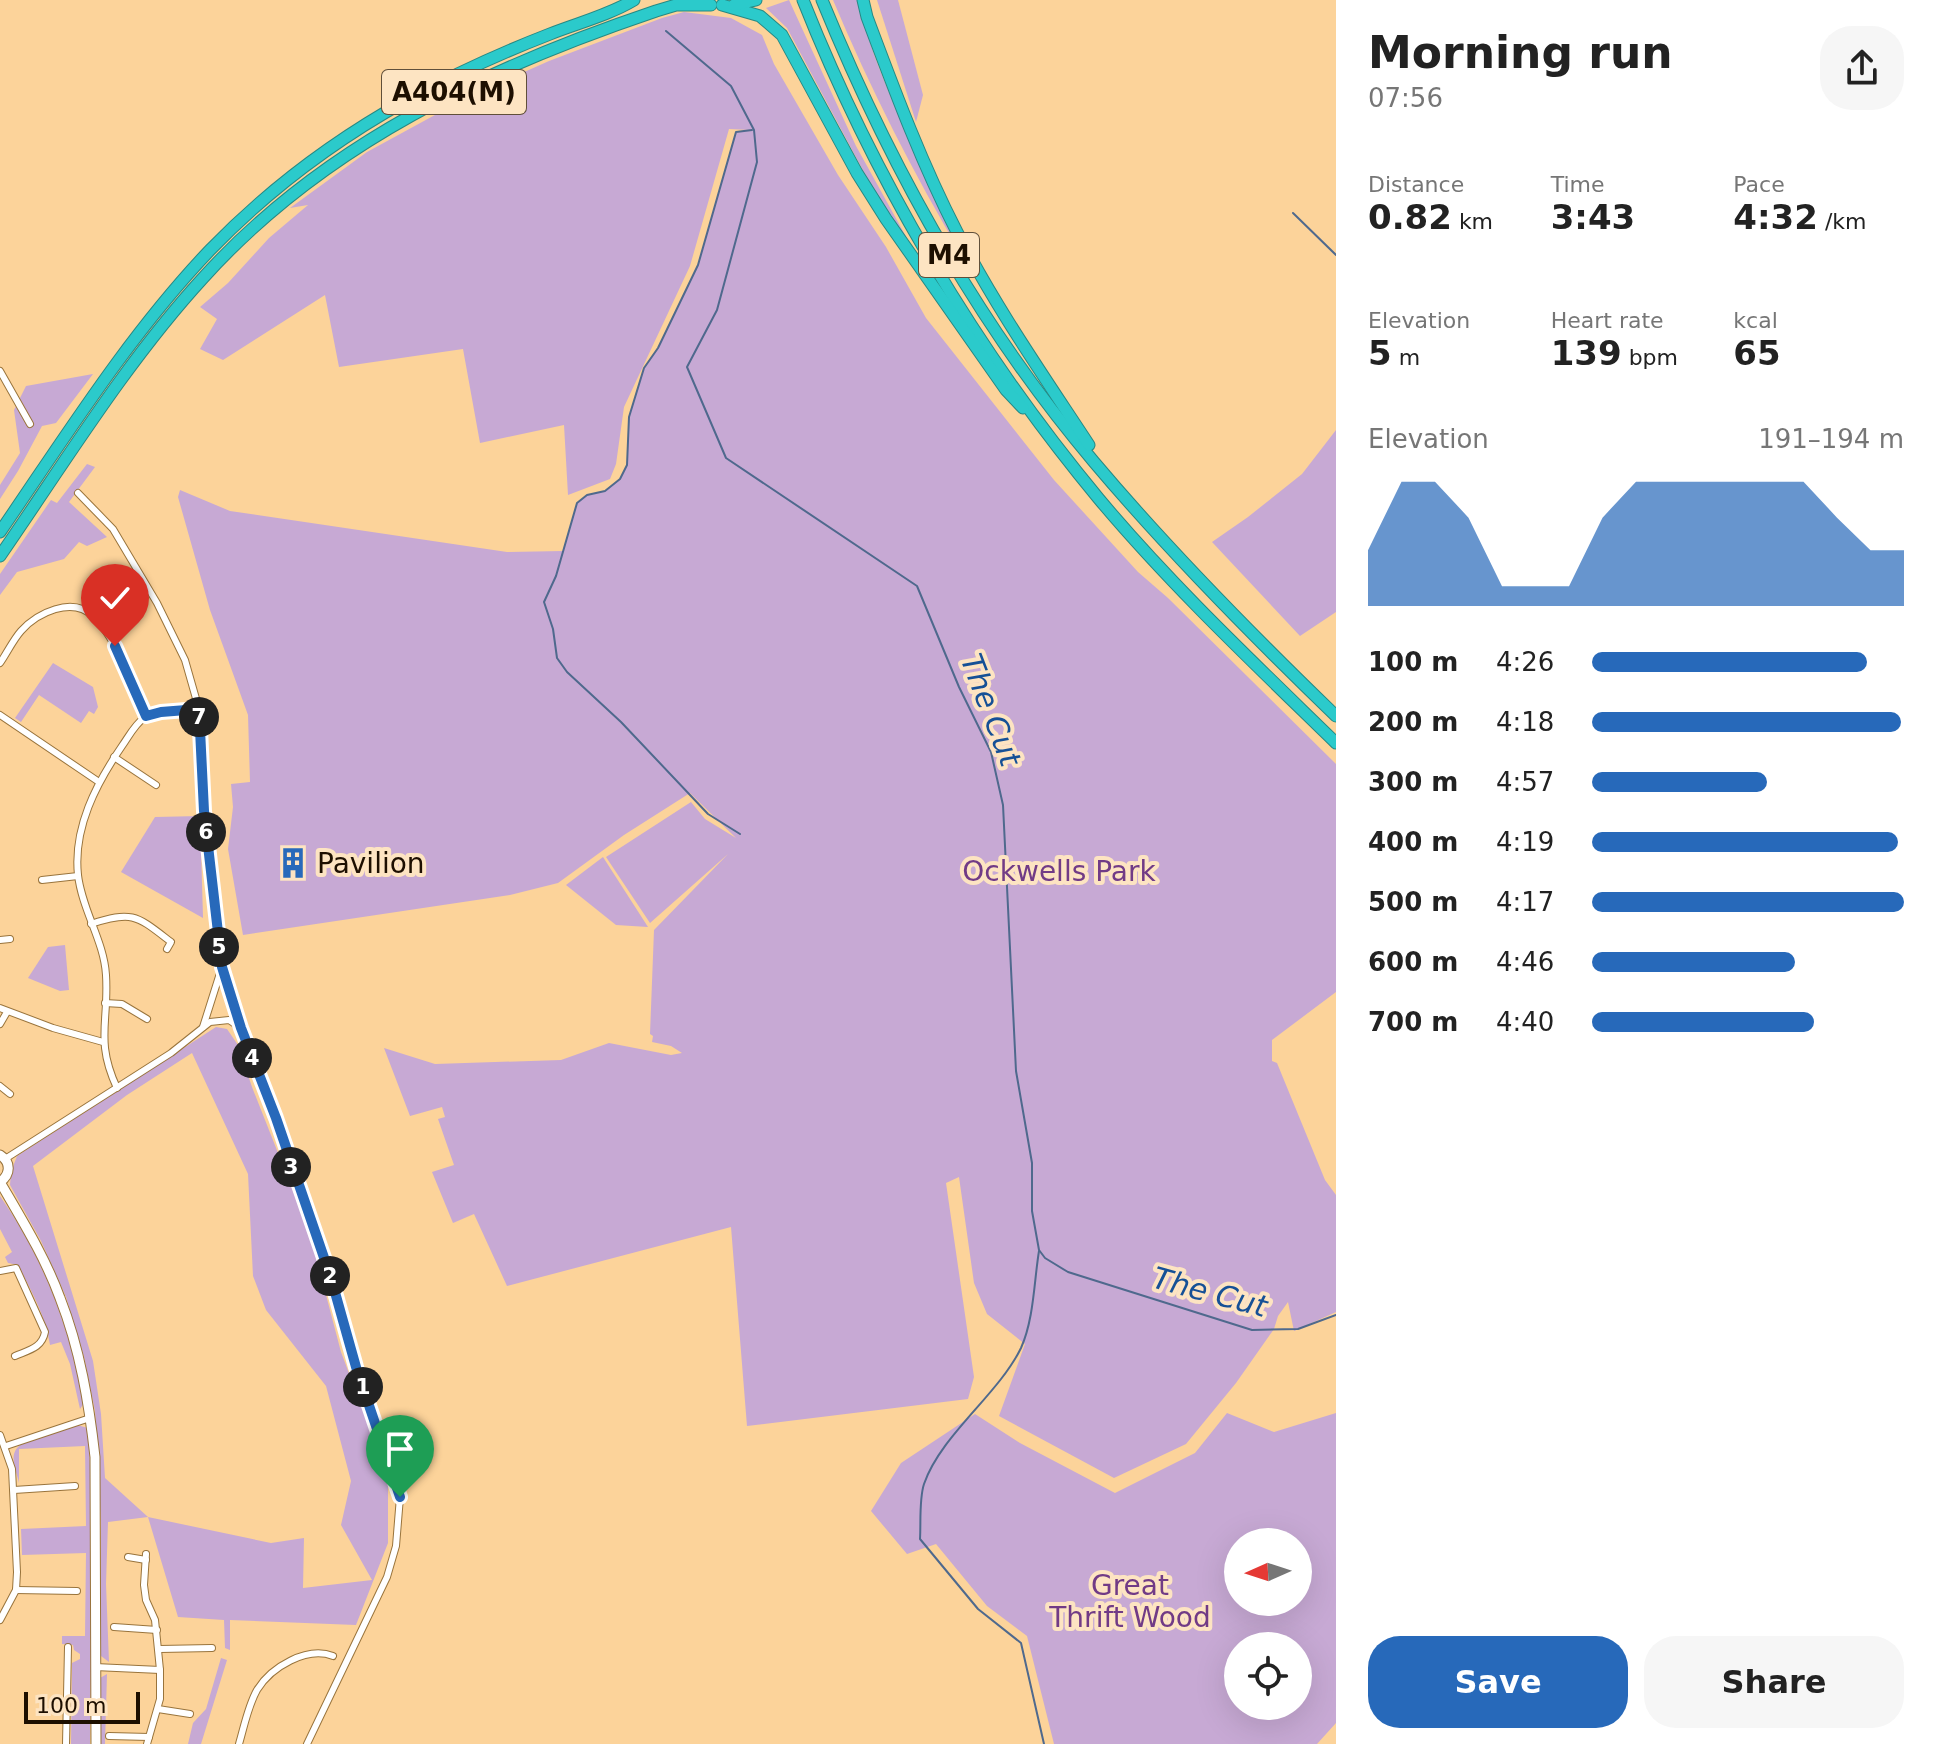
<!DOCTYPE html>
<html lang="en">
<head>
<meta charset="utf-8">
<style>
	body { margin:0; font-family:"DejaVu Sans",sans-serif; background:#f6f6f6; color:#222; height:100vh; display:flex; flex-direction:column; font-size:30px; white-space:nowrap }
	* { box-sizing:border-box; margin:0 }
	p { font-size:26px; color:#767676 }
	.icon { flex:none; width:44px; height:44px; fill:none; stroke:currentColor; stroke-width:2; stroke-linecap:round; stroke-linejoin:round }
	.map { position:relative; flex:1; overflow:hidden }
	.details { display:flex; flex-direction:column; background:#fff; width:600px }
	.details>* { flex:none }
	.needle { width:52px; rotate:267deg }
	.buttons { position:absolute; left:1224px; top:1528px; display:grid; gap:16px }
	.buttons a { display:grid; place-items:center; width:88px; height:88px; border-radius:50%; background:#fff; box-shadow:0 8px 32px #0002; font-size:40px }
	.scale { position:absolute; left:24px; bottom:20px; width:116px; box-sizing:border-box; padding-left:8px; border:4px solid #1d0f00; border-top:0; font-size:22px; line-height:28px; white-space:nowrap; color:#1d0f00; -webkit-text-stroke:6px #fde4c2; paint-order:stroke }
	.pin { position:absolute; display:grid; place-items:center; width:68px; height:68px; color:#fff; margin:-82px -34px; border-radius:50% 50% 50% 0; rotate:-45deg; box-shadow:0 0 8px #0007 }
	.pin .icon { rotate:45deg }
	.km { position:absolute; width:40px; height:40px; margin:-20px; border-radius:50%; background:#222; color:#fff; font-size:22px; line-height:40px; text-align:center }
	.round { display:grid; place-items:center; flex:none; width:84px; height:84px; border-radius:32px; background:#f6f6f6 }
	.headline { display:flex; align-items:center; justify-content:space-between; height:136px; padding:0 32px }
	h1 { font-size:44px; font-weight:800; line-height:60px }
	.figures { display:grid; grid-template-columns:repeat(3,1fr); gap:12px; height:136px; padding:8px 32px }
	.figures div { display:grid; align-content:center }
	.figures b { font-size:34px; font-weight:800 }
	.figures small { font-size:22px; font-weight:400 }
	.figures p { font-size:22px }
	.chart { height:224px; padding:16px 32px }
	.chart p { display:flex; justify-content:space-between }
	.chart svg { width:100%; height:144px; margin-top:8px; fill:#2769ba; opacity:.7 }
	.button { display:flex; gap:16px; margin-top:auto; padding:16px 32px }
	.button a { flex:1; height:92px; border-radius:32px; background:#2769ba; color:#fff; font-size:32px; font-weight:800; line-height:92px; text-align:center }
	.button a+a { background:#f6f6f6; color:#222 }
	ul { padding:0 32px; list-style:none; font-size:26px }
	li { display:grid; grid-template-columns:128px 96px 1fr; align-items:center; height:60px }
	li i { height:20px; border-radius:10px; background:#2769ba }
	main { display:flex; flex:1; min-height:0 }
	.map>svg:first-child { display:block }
	.green { fill:#c7a9d4; fill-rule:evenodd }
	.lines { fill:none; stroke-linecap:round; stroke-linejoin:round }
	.stream { stroke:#4f698d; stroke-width:2 }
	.street-casing { stroke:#99743c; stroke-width:8 }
	.secondary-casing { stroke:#99743c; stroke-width:11 }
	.highway-casing { stroke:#268984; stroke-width:13 }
	.street { stroke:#fff; stroke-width:6 }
	.secondary { stroke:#fff; stroke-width:9 }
	.highway { stroke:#2bcacb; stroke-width:11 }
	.route-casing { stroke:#fff; stroke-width:16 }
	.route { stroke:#2769ba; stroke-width:10 }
	.labels { text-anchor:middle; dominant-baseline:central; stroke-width:8; stroke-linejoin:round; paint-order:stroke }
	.shield { fill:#fde4c2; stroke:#604f3a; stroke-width:2 }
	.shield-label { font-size:26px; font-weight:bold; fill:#1d0f00 }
	.poi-label { font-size:28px; fill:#1d0f00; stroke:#fde4c2; text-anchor:start }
	.park-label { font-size:28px; fill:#713b86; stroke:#fde4c2 }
	.water-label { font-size:30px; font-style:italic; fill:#155096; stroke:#fde4c2 }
</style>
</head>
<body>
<main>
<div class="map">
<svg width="1336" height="1744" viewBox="0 0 1336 1744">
	<rect width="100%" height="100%" fill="#fcd39a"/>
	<g class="green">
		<polygon points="789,0 856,146 914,251 874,191 787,28 766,8"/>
		<path d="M833 0H859C866 37 880 72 895 106 918 164 945 219 974 275 920 187 873 95 833 0Z"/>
		<polygon points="877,0 898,0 923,95 916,122"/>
		<polygon points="684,12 731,18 762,35 774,64 838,175 886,247 926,318 1054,480 1138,572 1168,598 1336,764 1336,992 1272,1040 1272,1061 1277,1063 1325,1180 1336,1195 1336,1312 1294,1331 1288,1302 1278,1316 1274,1329 1236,1383 1186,1444 1114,1478 999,1416 1025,1344 987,1314 974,1283 959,1177 946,1183 974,1377 968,1399 747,1426 731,1227 507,1286 474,1214 453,1223 432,1172 454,1165 438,1119 445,1117 442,1107 410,1116 384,1048 435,1064 561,1060 609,1043 671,1055 682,1053 671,1046 652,1042 653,1036 650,1034 654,930 728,854 650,923 606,857 691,802 705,819 736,838 690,793 624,835 558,883 510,895 243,935 228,849 233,807 231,784 250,782 248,715 210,610 178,497 180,490 230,511 507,552 563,551 577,503 587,495 605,491 620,479 627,465 629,417 644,368 658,348 698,265 736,132 750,130 729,129 690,266 624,407 616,464 610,479 568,495 564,425 480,443 463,349 339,367 325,295 223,360 200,349 217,319 200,307 228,283 269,238 308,205 290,208 367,152 468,97 549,61 662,18"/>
		<polygon points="93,374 56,423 42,426 18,471 0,499 0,485 20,453 14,410 26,386"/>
		<polygon points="1336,430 1336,612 1300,636 1212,542 1248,517 1302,474"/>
		<polygon points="87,464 95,467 69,502 107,537 87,546 79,542 64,559 17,572 0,595 0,574 51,500 57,503"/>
		<polygon points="53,663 93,687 98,707 94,714 89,711 81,723 39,695 21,722 15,718"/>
		<polygon points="200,816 203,917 203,918 121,872 155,817"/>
		<polygon points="603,857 648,927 616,925 566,885"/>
		<polygon points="65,945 69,990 60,991 28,978 48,947"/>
		<path d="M216 1027 227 1029 238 1045 252 1087 310 1234 341 1352 388 1477V1543L356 1625 230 1620V1650L225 1648 224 1620 178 1617 148 1517 108 1522 106 1584 109 1662 101 1656V1523L95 1411 84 1357 66 1297 41 1241 10 1185 11 1172 17 1156ZM192 1053 248 1174 253 1276 266 1310 326 1386 351 1481 341 1525 372 1580 303 1588 304 1538 271 1543 148 1517 105 1478 101 1414 93 1361 33 1166 127 1095Z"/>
		<path d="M0 1196C45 1261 69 1326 84 1403L80 1409 70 1364 61 1342 50 1345C46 1317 31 1290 18 1265L8 1263 5 1257 12 1252 0 1229Z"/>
		<path d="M1227 1413 1274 1432 1336 1413V1723L1317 1744H1054L1027 1636 987 1606 936 1544 907 1554 871 1511 901 1463 975 1414 1020 1443 1115 1493 1195 1453ZM1298 1542V1602H1238V1542ZM1298 1646V1706H1238V1646Z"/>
		<path d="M73 1424 88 1428C95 1533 91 1639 90 1744H71L72 1663 80 1659V1654L74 1650 73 1645 62 1644V1636H85L86 1553 22 1555 21 1529 86 1526 85 1446 19 1449V1483C16 1469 7 1453 22 1444Z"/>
		<polygon points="221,1658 227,1660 201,1744 188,1744 193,1723 206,1709"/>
		<polygon points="107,1674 105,1744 100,1744 100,1678"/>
	</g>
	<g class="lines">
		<g class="stream">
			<polyline points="666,31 731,86 754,130 757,162 717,310 687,367 726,458 917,586 959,687 991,752 1003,805 1016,1071 1032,1163 1032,1211 1039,1250 1045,1258 1068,1272 1252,1330 1298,1329 1336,1315"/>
			<polyline points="1293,213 1336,255"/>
			<polyline points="740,834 708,814 621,722 567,672 557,658 553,629 544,602 556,576 577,503 587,495 605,491 620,479 627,465 629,417 644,368 658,348 698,265 736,132 752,130"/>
			<path d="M1039 1251C1034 1281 1034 1319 1021 1348 998 1395 941 1435 924 1484 919 1499 921 1522 920 1539L978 1609 1021 1643 1044 1744"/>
		</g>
		<defs>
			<g id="street">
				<polyline points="0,371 30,424"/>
				<polyline points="78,493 113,529 157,603 185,660 199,709 204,811 222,967 241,1028 276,1118 331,1278 356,1367 400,1497 396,1546 387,1577 307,1744"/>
				<path d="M0 663C7 653 13 640 21 631 37 613 72 596 93 616 119 642 132 684 146 716"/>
				<polyline points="0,715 99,782"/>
				<polyline points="114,757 156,785"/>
				<polyline points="42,880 78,876"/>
				<path d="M91 924C133 910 137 916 171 942L167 949"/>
				<polyline points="0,940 10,939"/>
				<polyline points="105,1003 122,1004 147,1019"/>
				<polyline points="0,1008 53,1028 103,1042"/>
				<polyline points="0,1024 7,1012"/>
				<polyline points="203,1027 222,967"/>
				<polyline points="0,1086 10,1094"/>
				<path d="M117 1088C95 1041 109 1022 106 975 104 941 82 910 78 875 73 828 96 784 122 746 129 736 135 724 145 717 159 708 183 710 199 709"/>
				<polyline points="5,1159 171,1053 210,1022 229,1020 241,1028"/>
				<path d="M0 1271 16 1268 45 1332C42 1348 29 1350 15 1356"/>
				<polyline points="0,1435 12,1469 17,1572 16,1590 0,1620"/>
				<polyline points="6,1446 90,1418"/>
				<polyline points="14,1490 75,1486"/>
				<polyline points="146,1554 144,1585 146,1600 155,1620 160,1670 160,1699 147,1744"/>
				<polyline points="128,1557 146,1560"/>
				<polyline points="16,1590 77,1591"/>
				<polyline points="114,1627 157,1630"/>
				<polyline points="160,1649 212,1648"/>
				<polyline points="95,1667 160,1670"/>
				<polyline points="158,1709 190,1714"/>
				<polyline points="109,1736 149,1737"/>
				<polyline points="66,1744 68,1647"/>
				<path d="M239 1744C244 1727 248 1706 257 1690 271 1667 307 1646 333 1656"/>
			</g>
			<g id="secondary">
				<path d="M0 1155C11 1162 11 1174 0 1182"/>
				<path d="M0 1182C22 1220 45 1257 60 1298 80 1349 89 1403 95 1457L96 1744"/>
			</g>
			<g id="highway">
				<path d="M803 0C874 179 976 351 1099 499 1172 586 1255 664 1336 743"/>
				<path d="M822 0C889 164 979 326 1094 462 1170 552 1252 635 1336 716"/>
				<path d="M863 0 867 17C894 89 921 162 957 232 995 306 1043 375 1089 445"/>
				<polyline points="722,5 760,16 782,35 857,173 886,219 1006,390 1023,408"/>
				<polyline points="734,5 756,0"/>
				<path d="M0 532C66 436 129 335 210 250 268 190 335 140 407 100 453 75 501 53 550 34 578 23 609 15 634 0"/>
				<path d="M0 556C65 462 126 362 203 278 325 143 487 68 656 11L676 5H711"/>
			</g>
		</defs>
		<use href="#street" class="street-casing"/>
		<use href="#secondary" class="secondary-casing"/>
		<use href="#highway" class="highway-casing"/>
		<use href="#street" class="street"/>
		<use href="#secondary" class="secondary"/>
		<use href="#highway" class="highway"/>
	</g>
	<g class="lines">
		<defs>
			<polyline id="route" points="115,646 146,716 161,712 199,709 204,811 222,967 241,1028 276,1118 331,1278 356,1367 400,1497"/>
		</defs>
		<use href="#route" class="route-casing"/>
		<use href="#route" class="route"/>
	</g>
	<defs>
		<symbol id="building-bare" viewBox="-9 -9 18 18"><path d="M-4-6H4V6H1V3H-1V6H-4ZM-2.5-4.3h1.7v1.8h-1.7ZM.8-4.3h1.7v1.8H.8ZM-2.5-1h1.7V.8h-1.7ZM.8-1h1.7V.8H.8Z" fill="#2769ba" stroke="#fde4c2" stroke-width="2.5" paint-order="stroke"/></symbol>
	</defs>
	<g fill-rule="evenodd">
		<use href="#building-bare" x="271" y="841" width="44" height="44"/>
	</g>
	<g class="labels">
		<g class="shield">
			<rect x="382" y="70" width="144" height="44" rx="6"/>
			<rect x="919" y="233" width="60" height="44" rx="6"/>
		</g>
		<g class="shield-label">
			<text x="454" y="92">A404(M)</text>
			<text x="949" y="255">M4</text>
		</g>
		<g class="poi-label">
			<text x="317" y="863">Pavilion</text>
		</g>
		<g class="park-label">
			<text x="1059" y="871">Ockwells Park</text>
			<text x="1130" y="1585">Great<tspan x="1130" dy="32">Thrift Wood</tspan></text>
		</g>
		<g class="water-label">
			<text transform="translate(991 710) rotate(69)">The Cut</text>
			<text transform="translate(1210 1292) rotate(15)">The Cut</text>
		</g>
	</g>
</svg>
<div class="buttons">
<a><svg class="needle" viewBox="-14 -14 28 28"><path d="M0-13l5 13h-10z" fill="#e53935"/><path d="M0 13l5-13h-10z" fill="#767676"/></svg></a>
<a><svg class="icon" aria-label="locate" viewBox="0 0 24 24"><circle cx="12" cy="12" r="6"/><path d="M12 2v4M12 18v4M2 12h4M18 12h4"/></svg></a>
</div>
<div class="scale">100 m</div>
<div class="pin" style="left:400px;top:1497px;background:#1e9e55"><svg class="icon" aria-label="arrive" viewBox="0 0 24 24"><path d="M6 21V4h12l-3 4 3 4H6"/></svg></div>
<div class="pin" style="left:115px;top:646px;background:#d93025"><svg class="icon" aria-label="check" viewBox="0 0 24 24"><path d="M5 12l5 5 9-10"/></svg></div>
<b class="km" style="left:363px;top:1387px">1</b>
<b class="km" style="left:330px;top:1276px">2</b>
<b class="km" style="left:291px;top:1167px">3</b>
<b class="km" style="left:252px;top:1058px">4</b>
<b class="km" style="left:219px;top:947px">5</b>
<b class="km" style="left:206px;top:832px">6</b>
<b class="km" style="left:199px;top:717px">7</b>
</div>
<section class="details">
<div class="headline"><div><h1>Morning run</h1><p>07:56</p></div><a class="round"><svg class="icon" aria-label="share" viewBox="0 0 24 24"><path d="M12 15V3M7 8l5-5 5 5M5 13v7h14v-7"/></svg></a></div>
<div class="figures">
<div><p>Distance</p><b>0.82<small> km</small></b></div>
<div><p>Time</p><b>3:43</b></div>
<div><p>Pace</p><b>4:32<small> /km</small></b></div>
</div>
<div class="figures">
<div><p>Elevation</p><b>5<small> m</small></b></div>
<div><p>Heart rate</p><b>139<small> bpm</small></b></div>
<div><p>kcal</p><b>65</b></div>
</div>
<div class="chart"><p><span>Elevation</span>191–194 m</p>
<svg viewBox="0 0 160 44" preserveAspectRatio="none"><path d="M0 44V27L10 6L20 6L30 17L40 38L50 38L60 38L70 17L80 6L90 6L100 6L110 6L120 6L130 6L140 17L150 27L160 27V44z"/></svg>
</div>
<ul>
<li><b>100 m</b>4:26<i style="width:88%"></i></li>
<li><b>200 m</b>4:18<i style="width:99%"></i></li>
<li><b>300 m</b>4:57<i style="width:56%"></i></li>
<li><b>400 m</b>4:19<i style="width:98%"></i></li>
<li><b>500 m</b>4:17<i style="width:100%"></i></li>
<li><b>600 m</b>4:46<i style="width:65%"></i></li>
<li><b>700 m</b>4:40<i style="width:71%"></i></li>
</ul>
<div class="button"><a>Save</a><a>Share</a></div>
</section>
</main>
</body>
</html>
